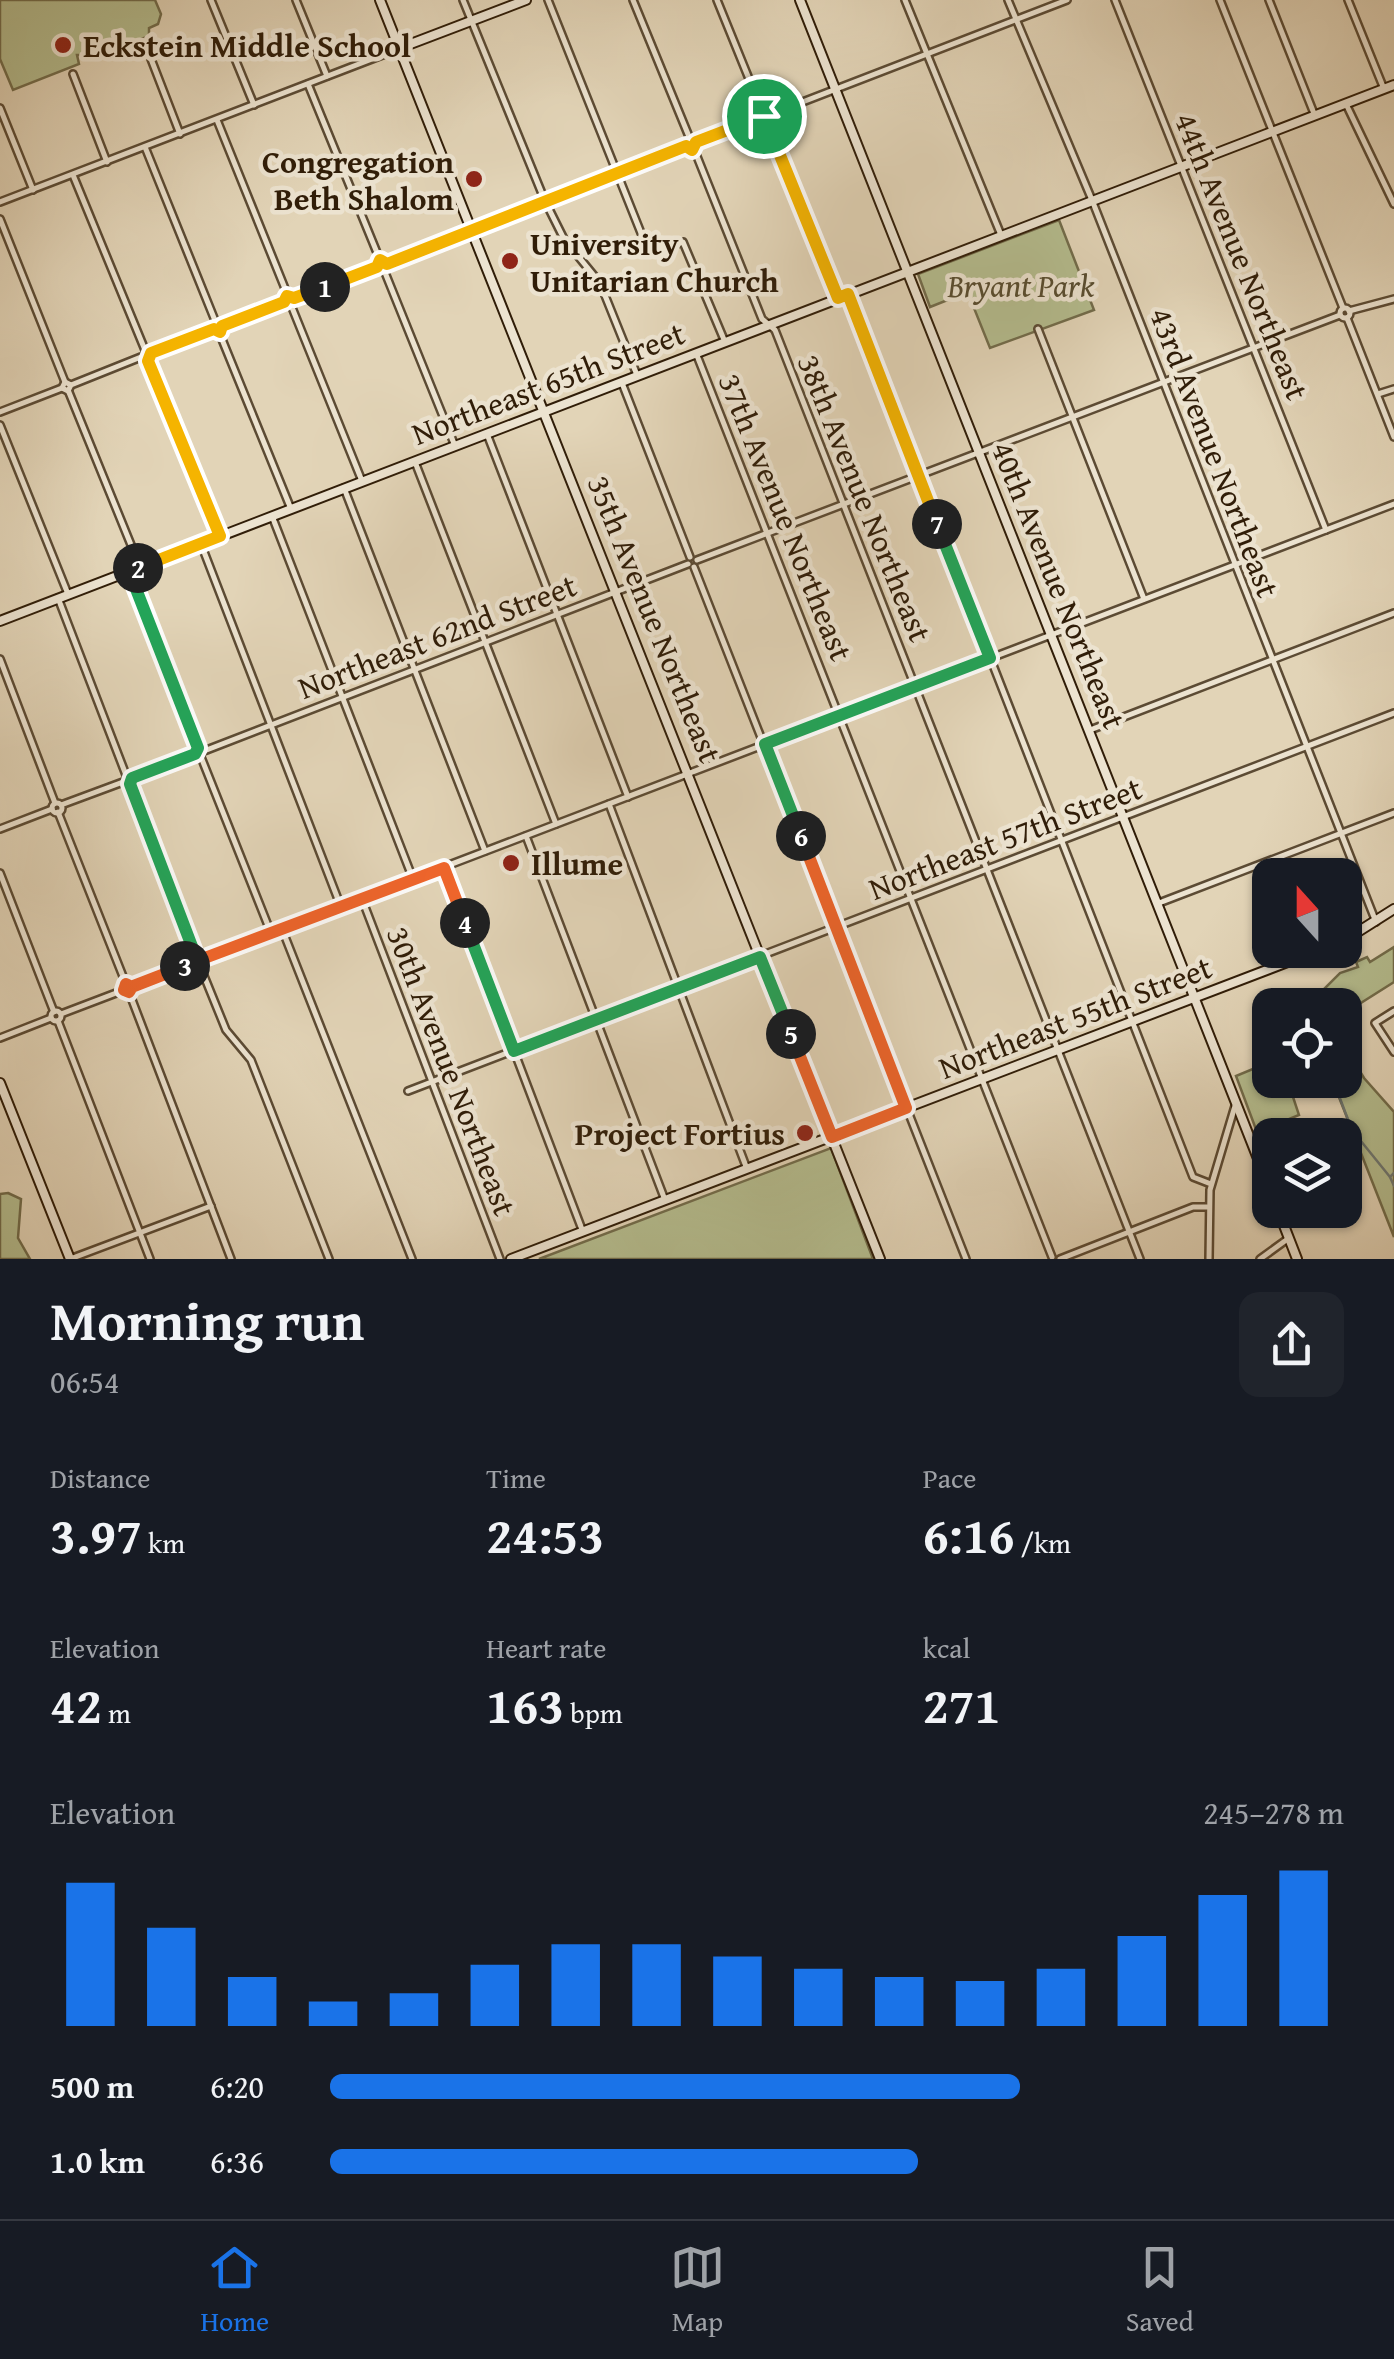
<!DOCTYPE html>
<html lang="en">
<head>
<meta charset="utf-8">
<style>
	body { margin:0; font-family:"Gentium Book Plus",serif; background:#20242c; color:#f1f3f6; height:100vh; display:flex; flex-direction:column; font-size:38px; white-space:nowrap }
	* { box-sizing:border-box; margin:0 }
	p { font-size:32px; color:#9ea1a6 }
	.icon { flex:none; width:55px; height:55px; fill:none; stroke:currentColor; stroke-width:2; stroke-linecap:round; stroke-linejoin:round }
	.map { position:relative; height:1259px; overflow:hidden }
	.side { display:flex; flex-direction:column; background:#171b24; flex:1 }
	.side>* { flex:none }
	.needle { width:65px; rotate:339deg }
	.fabs { position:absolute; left:1252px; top:858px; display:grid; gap:20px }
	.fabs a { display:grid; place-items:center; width:110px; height:110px; border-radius:20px; background:#171b24; box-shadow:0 2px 8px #0004; font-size:50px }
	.pin { position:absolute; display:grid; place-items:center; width:85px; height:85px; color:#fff; margin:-42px; border:5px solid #fff; border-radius:50%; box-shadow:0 2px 10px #0007 }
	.km { position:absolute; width:50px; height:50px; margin:-25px; border-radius:50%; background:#222; color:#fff; font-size:28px; line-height:50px; text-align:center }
	.round { display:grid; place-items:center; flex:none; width:105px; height:105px; border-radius:20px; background:#20242c }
	.overview { display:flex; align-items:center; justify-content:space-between; height:170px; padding:0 50px }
	h1 { font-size:55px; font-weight:700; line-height:75px }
	.stats { display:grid; grid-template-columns:repeat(3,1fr); gap:15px; height:170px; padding:10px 50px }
	.stats div { display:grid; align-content:center }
	.stats b { font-size:50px; font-weight:700 }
	.stats small { font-size:28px; font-weight:400 }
	.stats p { font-size:28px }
	.chart { height:280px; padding:20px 50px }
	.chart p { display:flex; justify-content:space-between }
	.chart svg { width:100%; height:180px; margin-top:10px; stroke:#1a73e8; stroke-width:6 }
	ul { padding:0 50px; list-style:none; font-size:32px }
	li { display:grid; grid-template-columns:160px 120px 1fr; align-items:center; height:75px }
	li i { height:25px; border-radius:12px; background:#1a73e8 }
	.tabs { display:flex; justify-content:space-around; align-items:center; height:140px; border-top:2px solid #363941; background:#171b24; font-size:28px; color:#9ea1a6 }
	.tabs a { display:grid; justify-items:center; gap:5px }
	.tabs .current { color:#1a73e8 }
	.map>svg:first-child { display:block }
	.green { fill:#b4bc8e; stroke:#726c4b; stroke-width:2.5 }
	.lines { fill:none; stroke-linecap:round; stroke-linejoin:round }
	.stream { stroke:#6f7872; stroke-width:2.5 }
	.street-casing { stroke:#5c4b34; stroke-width:10 }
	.secondary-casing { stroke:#301d08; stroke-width:12 }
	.street { stroke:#ece3d0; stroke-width:5 }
	.secondary { stroke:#ece3d0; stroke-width:8 }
	.split-1-casing { stroke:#fff; stroke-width:20 }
	.split-2-casing { stroke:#fff; stroke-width:20 }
	.split-3-casing { stroke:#fff; stroke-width:20 }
	.split-4-casing { stroke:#fff; stroke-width:20 }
	.split-5-casing { stroke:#fff; stroke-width:20 }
	.split-6-casing { stroke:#fff; stroke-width:20 }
	.split-7-casing { stroke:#fff; stroke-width:20 }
	.split-8-casing { stroke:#fff; stroke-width:20 }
	.split-1 { stroke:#f5b400; stroke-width:12 }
	.split-2 { stroke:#f5b400; stroke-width:12 }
	.split-3 { stroke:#22a559; stroke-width:12 }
	.split-4 { stroke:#f0652b; stroke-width:12 }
	.split-5 { stroke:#22a559; stroke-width:12 }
	.split-6 { stroke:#f0652b; stroke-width:12 }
	.split-7 { stroke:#22a559; stroke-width:12 }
	.split-8 { stroke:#f5b400; stroke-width:12 }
	.poi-dot { fill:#8f2418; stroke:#ece3d0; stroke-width:4 }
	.labels { text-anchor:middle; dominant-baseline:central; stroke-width:9; stroke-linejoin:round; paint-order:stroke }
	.poi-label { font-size:32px; font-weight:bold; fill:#301d08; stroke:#ece3d0; text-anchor:start }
	.street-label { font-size:32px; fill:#301d08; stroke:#ece3d0 }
	.park-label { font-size:32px; font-style:italic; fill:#584d30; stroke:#ece3d0 }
</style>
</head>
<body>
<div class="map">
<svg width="1394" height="1259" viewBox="0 0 1394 1259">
	<rect width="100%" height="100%" fill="#e2d4b7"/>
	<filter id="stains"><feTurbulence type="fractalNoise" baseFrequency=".002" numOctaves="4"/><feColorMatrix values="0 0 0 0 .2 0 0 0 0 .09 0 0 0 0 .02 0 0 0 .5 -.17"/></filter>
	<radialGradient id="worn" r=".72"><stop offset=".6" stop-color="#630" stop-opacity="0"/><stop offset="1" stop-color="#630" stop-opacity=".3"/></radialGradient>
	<g class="green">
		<polygon points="0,0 155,0 161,14 158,24 149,28 149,36 102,55 77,55 79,64 13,90 0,59"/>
		<polygon points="1059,220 1094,310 990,348 970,298 960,295 930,307 918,274"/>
		<polygon points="1394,947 1394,982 1345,1013 1345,1005 1308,1005 1340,973 1358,967 1356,962 1367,957 1370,962"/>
		<polygon points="1270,1045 1270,1080 1345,1080 1345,1047 1364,1078 1394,1112 1394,1237 1333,1082 1293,1097 1299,1115 1257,1132 1236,1076 1253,1069"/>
		<polygon points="831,1148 873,1259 539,1259"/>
		<polygon points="8,1193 21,1199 18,1238 30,1259 0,1259 0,1194"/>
	</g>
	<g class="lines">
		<g class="stream">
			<polyline points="1333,1080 1352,1130 1390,1177"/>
			<polyline points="1394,1173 1390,1177 1394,1186"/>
		</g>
		<defs>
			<g id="street">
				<polyline points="211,0 254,105"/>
				<polyline points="296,0 327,76"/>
				<polyline points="463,0 545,201 564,239 600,283 637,375"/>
				<polyline points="548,0 649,253 683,242 725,342"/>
				<polyline points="633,0 690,139"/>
				<polyline points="717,0 838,298"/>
				<polyline points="905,0 1001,235"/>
				<polyline points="1008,0 1092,200 1376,922"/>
				<polyline points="1115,0 1326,530"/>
				<polyline points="1220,0 1343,308"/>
				<polyline points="1269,0 1315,116"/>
				<polyline points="1348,0 1384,89"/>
				<polyline points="146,46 180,134"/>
				<polyline points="73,74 107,162"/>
				<polyline points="308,84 380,260"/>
				<polyline points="1346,104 1394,204"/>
				<polyline points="0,108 33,190"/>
				<polyline points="217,120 288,296"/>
				<polyline points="696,143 691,139 686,145 693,149 696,143 1067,0"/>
				<polyline points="145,147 216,323"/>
				<polyline points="694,149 762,319 775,330 1140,1259"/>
				<polyline points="73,175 145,350"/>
				<polyline points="0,202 398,49"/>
				<polyline points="0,219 65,382"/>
				<circle cx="382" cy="265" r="5"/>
				<polyline points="387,263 686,146"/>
				<polyline points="384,270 455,446"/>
				<polyline points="848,294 1193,1177 1211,1184"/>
				<polyline points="294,299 291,305 285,303 287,296 294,299 377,267"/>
				<polyline points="291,305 362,481"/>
				<circle cx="1345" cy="313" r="5"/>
				<polyline points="1349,311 1394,299"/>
				<polyline points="1347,318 1394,437"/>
				<polyline points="222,326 285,302"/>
				<polyline points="1038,329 1144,599"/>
				<polyline points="219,332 291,509"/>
				<polyline points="696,353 1052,1257"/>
				<polyline points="146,360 151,353 214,329"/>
				<polyline points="148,360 220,537"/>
				<polyline points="622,383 690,557"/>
				<polyline points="71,385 68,391 62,388 65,382 71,385 141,357"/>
				<polyline points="68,390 140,567"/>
				<polyline points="1378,394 1394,389"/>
				<polyline points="0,412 62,388"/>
				<polyline points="0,425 68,594"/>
				<polyline points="487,434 628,797"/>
				<polyline points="415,462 556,824"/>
				<polyline points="344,488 485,851"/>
				<polyline points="272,516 413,879"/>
				<polyline points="201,544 341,907"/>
				<polyline points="697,560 1340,315"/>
				<polyline points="694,567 966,1259"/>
				<polyline points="129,571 198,748"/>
				<polyline points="58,598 126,775"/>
				<polyline points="0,659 55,803"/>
				<polyline points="1090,730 1394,613"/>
				<polyline points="204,751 688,564"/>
				<polyline points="201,757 271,933"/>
				<polyline points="132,778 195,754"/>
				<polyline points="130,784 196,957"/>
				<circle cx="57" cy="808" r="5"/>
				<polyline points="609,804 747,1169"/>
				<polyline points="61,805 123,782"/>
				<polyline points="58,812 126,984"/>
				<polyline points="0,829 52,809"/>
				<polyline points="526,836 665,1200"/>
				<polyline points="444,867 583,1232"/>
				<polyline points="0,873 54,1012"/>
				<polyline points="362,899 500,1259"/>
				<polyline points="1159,903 1394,813"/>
				<polyline points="282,929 412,1259"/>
				<polyline points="203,959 1394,504"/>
				<polyline points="200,966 226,1030 251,1060 329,1259"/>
				<polyline points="132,987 194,962"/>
				<polyline points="129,992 231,1259"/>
				<circle cx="56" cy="1016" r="5"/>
				<polyline points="1394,1011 1375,1023 1394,1052"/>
				<polyline points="61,1014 124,990"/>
				<polyline points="58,1021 150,1259"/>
				<polyline points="0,1038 51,1018"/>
				<polyline points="408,1091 1394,713"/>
				<polyline points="70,1259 211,1206"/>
				<polyline points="1060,1259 1193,1207 1207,1207"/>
				<polyline points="1209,1259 1210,1190 1235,1106"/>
				<polyline points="1260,1259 1289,1238"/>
			</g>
			<g id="secondary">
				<polyline points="380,0 880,1259"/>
				<polyline points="800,0 1270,1189"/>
				<polyline points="400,48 526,0"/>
				<polyline points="0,621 1394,85"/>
				<polyline points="1345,940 1394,909"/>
				<polyline points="0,1083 70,1259"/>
				<polyline points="1278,1210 1297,1259"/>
				<polyline points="511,1259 1319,950"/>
			</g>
		</defs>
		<use href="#street" class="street-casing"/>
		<use href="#secondary" class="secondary-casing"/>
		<use href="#street" class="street"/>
		<use href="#secondary" class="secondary"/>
	</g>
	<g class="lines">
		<defs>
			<polyline id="split-1" points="325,287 377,267 380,260 387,264 686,146 692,150 696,142 764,116"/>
			<polyline id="split-2" points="138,568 220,536 148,361 151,353 214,329 220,332 222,326 284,302 287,296 294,298 325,287"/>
			<polyline id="split-3" points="138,568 129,571 198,748 195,754 132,778 130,784 196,957 185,966"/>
			<polyline id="split-4" points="185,966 133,986 132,987 126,984 124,990 129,992 132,987 191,964 194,962 200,965 202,959 444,868 465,923"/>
			<polyline id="split-5" points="465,923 514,1051 760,957 791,1034"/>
			<polyline id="split-6" points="791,1034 832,1137 906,1108 801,836"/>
			<polyline id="split-7" points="801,836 765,744 990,658 937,524"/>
			<polyline id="split-8" points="764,116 838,298 848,294 937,524"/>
		</defs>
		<use href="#split-1" class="split-1-casing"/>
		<use href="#split-2" class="split-2-casing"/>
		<use href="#split-3" class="split-3-casing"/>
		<use href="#split-4" class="split-4-casing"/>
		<use href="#split-5" class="split-5-casing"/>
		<use href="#split-6" class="split-6-casing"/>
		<use href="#split-7" class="split-7-casing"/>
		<use href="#split-8" class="split-8-casing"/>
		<use href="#split-1" class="split-1"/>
		<use href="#split-2" class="split-2"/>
		<use href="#split-3" class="split-3"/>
		<use href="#split-4" class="split-4"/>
		<use href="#split-5" class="split-5"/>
		<use href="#split-6" class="split-6"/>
		<use href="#split-7" class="split-7"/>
		<use href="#split-8" class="split-8"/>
	</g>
	<g class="poi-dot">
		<circle cx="63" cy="45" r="10"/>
		<circle cx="474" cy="179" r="10"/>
		<circle cx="510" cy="261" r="10"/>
		<circle cx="511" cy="863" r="10"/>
		<circle cx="805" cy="1133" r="10"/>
	</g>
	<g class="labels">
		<g class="poi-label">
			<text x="83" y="45">Eckstein Middle School</text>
			<text x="454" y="161" text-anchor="end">Congregation<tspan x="454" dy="37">Beth Shalom</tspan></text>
			<text x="530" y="243">University<tspan x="530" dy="37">Unitarian Church</tspan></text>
			<text x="531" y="863">Illume</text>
			<text x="785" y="1133" text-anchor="end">Project Fortius</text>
		</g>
		<g class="street-label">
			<text transform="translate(1242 256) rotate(68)">44th Avenue Northeast</text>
			<text transform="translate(548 383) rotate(-21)">Northeast 65th Street</text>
			<text transform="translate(1215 452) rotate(69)">43rd Avenue Northeast</text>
			<text transform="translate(865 498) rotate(68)">38th Avenue Northeast</text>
			<text transform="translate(786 517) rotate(68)">37th Avenue Northeast</text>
			<text transform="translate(1059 585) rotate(68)">40th Avenue Northeast</text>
			<text transform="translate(655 619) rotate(68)">35th Avenue Northeast</text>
			<text transform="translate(437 636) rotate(-21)">Northeast 62nd Street</text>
			<text transform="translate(1005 838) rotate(-21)">Northeast 57th Street</text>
			<text transform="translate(1075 1017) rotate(-21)">Northeast 55th Street</text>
			<text transform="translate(452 1071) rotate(69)">30th Avenue Northeast</text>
		</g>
		<g class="park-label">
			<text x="1021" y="285">Bryant Park</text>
		</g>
	</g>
	<rect width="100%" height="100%" filter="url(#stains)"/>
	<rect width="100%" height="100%" fill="url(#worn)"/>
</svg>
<div class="fabs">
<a><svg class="needle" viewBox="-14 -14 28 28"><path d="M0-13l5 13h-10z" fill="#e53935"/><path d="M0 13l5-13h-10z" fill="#9ea1a6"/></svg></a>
<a><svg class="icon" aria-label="locate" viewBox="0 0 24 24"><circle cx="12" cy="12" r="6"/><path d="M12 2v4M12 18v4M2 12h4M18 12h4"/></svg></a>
<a><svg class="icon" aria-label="layers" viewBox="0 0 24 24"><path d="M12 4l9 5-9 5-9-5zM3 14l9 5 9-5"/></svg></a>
</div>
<div class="pin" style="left:764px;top:116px;background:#1e9e55"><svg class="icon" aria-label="arrive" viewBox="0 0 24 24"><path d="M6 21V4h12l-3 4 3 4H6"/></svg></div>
<b class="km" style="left:325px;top:287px">1</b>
<b class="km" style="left:138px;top:568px">2</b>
<b class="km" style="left:185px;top:966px">3</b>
<b class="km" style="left:465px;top:923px">4</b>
<b class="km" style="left:791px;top:1034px">5</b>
<b class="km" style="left:801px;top:836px">6</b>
<b class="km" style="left:937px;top:524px">7</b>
</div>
<section class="side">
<div class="overview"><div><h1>Morning run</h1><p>06:54</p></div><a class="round"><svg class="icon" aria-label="share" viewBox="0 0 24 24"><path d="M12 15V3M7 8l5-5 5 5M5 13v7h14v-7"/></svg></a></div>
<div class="stats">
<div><p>Distance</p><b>3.97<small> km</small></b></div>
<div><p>Time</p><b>24:53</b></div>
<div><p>Pace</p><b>6:16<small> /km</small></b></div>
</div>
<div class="stats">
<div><p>Elevation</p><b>42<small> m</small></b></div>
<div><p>Heart rate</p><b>163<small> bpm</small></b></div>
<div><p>kcal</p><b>271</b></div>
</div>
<div class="chart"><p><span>Elevation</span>245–278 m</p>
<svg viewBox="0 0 160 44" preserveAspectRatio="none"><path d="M5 44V9M15 44V20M25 44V32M35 44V38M45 44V36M55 44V29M65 44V24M75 44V24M85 44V27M95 44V30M105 44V32M115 44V33M125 44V30M135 44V22M145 44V12M155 44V6"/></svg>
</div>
<ul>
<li><b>500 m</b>6:20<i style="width:68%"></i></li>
<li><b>1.0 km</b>6:36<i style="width:58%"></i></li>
</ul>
</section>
<nav class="tabs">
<a class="current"><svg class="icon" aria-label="home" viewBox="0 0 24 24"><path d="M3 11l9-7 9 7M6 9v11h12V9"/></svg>Home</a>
<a><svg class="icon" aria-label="map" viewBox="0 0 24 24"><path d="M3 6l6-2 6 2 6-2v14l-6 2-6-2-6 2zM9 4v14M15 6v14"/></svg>Map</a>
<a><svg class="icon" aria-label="saved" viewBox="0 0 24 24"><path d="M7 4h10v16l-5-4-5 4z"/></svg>Saved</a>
</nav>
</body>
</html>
